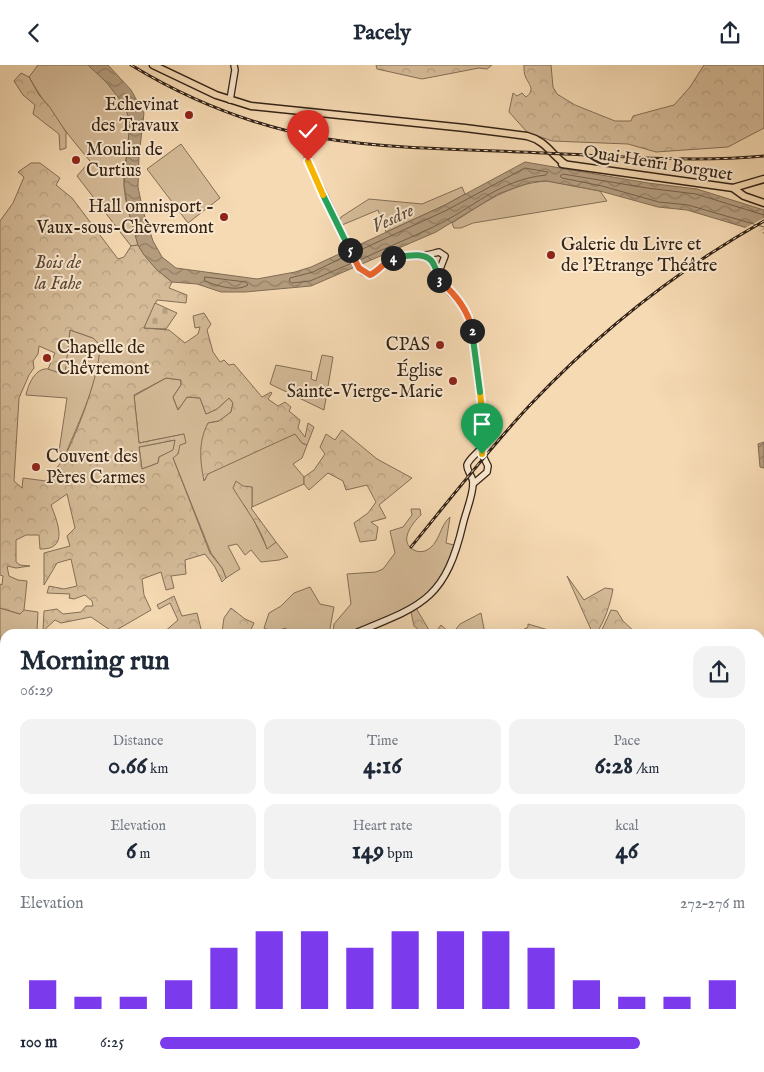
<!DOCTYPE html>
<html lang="en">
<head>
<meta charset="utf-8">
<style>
	body { margin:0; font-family:"IM FELL English",serif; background:#f2f2f3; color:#1f2937; height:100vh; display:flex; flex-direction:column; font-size:19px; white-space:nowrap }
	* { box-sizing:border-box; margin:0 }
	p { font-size:16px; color:#747a83 }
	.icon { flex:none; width:28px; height:28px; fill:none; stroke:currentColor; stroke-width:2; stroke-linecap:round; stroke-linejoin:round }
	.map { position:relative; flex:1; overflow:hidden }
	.side { position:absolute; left:0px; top:564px; width:765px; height:444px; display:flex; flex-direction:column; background:#fff; border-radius:15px 15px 0 0; box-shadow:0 5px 20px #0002 }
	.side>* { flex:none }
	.pin { position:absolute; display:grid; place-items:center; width:42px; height:42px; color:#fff; margin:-51px -21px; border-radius:50% 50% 50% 0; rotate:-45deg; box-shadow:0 0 5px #0007 }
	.pin .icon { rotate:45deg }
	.km { position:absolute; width:25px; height:25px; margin:-12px; border-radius:50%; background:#222; color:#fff; font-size:14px; line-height:25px; text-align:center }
	.round { display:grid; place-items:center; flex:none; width:52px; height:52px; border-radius:15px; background:#f2f2f3 }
	.summary { display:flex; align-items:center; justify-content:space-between; height:85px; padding:0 20px }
	h1 { font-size:28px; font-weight:800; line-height:38px }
	.figures { display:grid; grid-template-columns:repeat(3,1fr); gap:8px; height:85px; padding:5px 20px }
	.figures div { display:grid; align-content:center; border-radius:12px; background:#f2f2f3; text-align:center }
	.figures b { font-size:25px; font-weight:800 }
	.figures small { font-size:14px; font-weight:400 }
	.figures p { font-size:14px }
	.chart { height:140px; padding:10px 20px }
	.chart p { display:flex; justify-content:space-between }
	.chart svg { width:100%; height:90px; margin-top:5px; stroke:#7c3aed; stroke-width:6 }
	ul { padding:0 20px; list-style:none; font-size:16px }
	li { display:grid; grid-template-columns:80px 60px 1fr; align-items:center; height:38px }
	li i { height:12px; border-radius:6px; background:#7c3aed }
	header { display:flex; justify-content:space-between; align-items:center; height:65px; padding:0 20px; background:#fff; font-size:22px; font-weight:800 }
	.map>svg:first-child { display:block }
	.green { fill:#d5bb98; stroke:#846f57 }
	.forest { fill:url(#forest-crowns); stroke:#846f57; fill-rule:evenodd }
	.cemetery { fill:url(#cemetery-stones); stroke:#846f57 }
	.water { fill:url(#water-waves); stroke:#816c54 }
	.pier { fill:#f6dab3 }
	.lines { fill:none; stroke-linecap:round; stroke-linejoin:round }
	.shore { stroke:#74604a; stroke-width:1 }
	.stream { stroke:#816c54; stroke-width:1 }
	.secondary-casing { stroke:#342316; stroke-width:8 }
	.primary-casing { stroke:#342316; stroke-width:9 }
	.secondary { stroke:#f9e7ce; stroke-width:5.5 }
	.primary { stroke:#f6dab3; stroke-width:6 }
	.rail-casing { stroke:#342316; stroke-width:3 }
	.rail { stroke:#f9e7ce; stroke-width:1; stroke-dasharray:4; stroke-linecap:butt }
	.split-1-casing { stroke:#fff; stroke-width:10 }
	.split-2-casing { stroke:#fff; stroke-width:10 }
	.split-3-casing { stroke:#fff; stroke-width:10 }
	.split-4-casing { stroke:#fff; stroke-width:10 }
	.split-5-casing { stroke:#fff; stroke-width:10 }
	.split-6-casing { stroke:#fff; stroke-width:10 }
	.split-7-casing { stroke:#fff; stroke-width:10 }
	.split-1 { stroke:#f5b400; stroke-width:6 }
	.split-2 { stroke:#22a559; stroke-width:6 }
	.split-3 { stroke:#f0652b; stroke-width:6 }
	.split-4 { stroke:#22a559; stroke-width:6 }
	.split-5 { stroke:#f0652b; stroke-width:6 }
	.split-6 { stroke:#22a559; stroke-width:6 }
	.split-7 { stroke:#f5b400; stroke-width:6 }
	.poi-dot { fill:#8f2418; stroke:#f9e7ce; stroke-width:2 }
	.labels { text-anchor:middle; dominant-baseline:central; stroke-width:4; stroke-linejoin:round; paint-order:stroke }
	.poi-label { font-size:18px; fill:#342316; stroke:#f9e7ce; text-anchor:end }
	.street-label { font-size:18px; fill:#342316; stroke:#f9e7ce }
	.park-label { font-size:18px; font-style:italic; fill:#5c4936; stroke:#f9e7ce }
	.water-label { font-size:19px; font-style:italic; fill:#614d3a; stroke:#f9e7ce }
</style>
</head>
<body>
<header><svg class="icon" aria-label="back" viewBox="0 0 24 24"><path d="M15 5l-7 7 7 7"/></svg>Pacely<svg class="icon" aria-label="share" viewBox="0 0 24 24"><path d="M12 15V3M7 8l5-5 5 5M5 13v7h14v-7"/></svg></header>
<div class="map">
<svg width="764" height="1007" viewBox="0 0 764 1007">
	<defs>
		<pattern id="forest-crowns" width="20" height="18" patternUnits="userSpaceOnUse" patternTransform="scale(1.25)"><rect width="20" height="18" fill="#d5bb98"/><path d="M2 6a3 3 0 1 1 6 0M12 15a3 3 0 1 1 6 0" fill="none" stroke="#b7a082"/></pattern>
		<pattern id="cemetery-stones" width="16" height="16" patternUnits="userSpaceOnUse" patternTransform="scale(1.25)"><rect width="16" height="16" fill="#d5bb98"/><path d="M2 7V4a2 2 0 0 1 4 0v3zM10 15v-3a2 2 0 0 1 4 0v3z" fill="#b7a082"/></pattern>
		<pattern id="water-waves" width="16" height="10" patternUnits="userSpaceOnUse" patternTransform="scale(1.25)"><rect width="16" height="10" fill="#b49c7e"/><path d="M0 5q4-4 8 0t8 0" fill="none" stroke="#937f66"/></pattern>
	</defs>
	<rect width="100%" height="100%" fill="#f6dab3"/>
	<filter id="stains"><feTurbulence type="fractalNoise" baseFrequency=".004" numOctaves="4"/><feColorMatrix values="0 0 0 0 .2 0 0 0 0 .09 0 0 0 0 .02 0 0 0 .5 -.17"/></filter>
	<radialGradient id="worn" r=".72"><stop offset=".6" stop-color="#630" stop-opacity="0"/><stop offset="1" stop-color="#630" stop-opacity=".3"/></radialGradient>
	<g class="green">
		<path d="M38 0H88C102 11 131 40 130 58 130 79 123 100 124 120 125 140 133 161 138 180L131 181 77 111 90 96C68 70 46 42 29 12Z"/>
		<polygon points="181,79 220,133 188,158 147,104"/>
		<path d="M547 116 600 126 607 136 473 158 461 163H454L452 158C482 139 511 118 547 116Z"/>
		<polygon points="462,122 465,129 445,140 386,167 378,145 342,160 340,155 341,152 369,134 422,139"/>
		<path d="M70 265 93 273 100 280C100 314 79 356 66 388L59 386 67 333 26 330C28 320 35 302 49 304 54 305 60 308 64 310Z"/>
		<polygon points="322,290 333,292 324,345 270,319 276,300 312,307 311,314 316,316"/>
		<polygon points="166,313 181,315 181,320 173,332 178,345 187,332 200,333 206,349 217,344 229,333 233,338 231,347 219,356 208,358 205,415 207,409 295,368 302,378 307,380 302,393 293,399 304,412 304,419 252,442 252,422 244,441 250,447 267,483 276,477 288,492 279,495 261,497 251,485 245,490 237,479 228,481 240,504 226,513 222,503 211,488 173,393 184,369 139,378 134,331"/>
		<polygon points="175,375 174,385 159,392 158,398 142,404 139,382"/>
		<path d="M411 444H420L421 450C412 458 398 477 414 485 417 487 421 487 425 486 440 480 439 461 450 452L446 478 454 480C451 489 448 498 444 506 430 534 400 546 373 557 360 562 347 569 333 569L334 559 351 539 347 509 376 507 383 504 395 488 390 466 403 462 412 450Z"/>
		<polygon points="310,522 320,539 334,542 329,569 285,569 286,563 273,567 264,563 269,548 281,541 294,528"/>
		<polygon points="0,543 20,549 24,545 38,547 37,566 31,565 29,569 5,569 5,668 0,668"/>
		<polygon points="481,548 485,569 452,569 460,559"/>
		<polygon points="764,748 764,1007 159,1007 160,1002 760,1002 760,751"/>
		<polygon points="59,1002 141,1003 153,1003 152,1007 68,1007 58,1003"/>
	</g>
	<g class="forest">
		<polygon points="376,0 492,0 487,4 479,3 422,14 377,4"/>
		<path d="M524 0H551L553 22 557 29 575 40 615 56H631L633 51 674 40 690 22 704 0H764V63L728 82 656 87 628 79 552 76 527 67 509 47 513 28 517 31 522 28 526 32C535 25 530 21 526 13 524 9 524 4 524 0Z"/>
		<polygon points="21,8 29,12 39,30 49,41 66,67 66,83 60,85 59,69 33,49 35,40 23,30 14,16"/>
		<path d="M31 98H40L60 113 56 120 72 133 118 194 124 192 131 181 138 180C147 196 158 206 172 217L169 223 187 230 186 238 157 235 144 263 169 265 185 278 198 269 200 262 195 263 193 251 204 248 211 259 207 265 213 287 220 297 224 295 229 300 234 299 262 332 271 327 272 328 268 334 278 341 285 337 291 342 289 346 300 355 298 363 305 372 308 358 314 362 307 380 302 378 295 369 208 409 204 416C200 396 198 377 208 358L219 356 231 347 233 338 229 333 217 344 206 349 200 333 187 332 178 345 173 332 181 320V315L166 313 134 330 139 378 184 369 186 378 180 380 178 389 173 393 210 488 222 503 226 513 222 517 215 502 205 489 185 495 186 509 171 511 174 523 166 525 161 507 142 514 144 530 151 545 113 567 91 552 61 558 55 555 43 566 44 546 57 544 63 549 81 547 86 541H93L92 536 85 530 74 534 69 533 70 529 47 528 49 521 64 524 77 521 71 494 57 498 44 520V488L70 481 67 471 75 463 67 429 51 440C57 456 70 485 40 484L39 470H26L16 475V497L20 500 30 501 16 503 7 501 9 511 18 515 27 516 24 545 20 549 0 543V519L2 520 3 511 0 510V156L13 138 24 112 18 107ZM70 265 93 273 100 280C100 309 78 365 65 391 60 400 52 408 46 416L23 413 22 423 14 416 19 333 29 310 34 303 33 296 38 289 39 281 55 288 48 304 65 310ZM175 375 173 385 159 392 158 398 142 404 139 382Z"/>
		<polygon points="342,365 377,394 412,413 379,440 386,453 371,457 378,462 376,475 360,477 354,458 368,448 376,437 367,420 346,425 343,416 328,408 309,425 304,419 304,412 314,405 325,389 320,382 326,369 335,375"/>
		<path d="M236 416 243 421 252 422V442L251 443 276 477 267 484C260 461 245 443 233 423Z"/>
		<path d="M567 511 584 535 605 523 613 524C610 540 605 555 596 569H593Z"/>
		<polygon points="174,531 182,551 197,548 202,568 155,569 161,566 163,568 178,555 170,538 159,544 157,540"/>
		<path d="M231 543 245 554 254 558 249 569C239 569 232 565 222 567L224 553Z"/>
		<polygon points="416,543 429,565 435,568 441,560 451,569 424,569 414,561 411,547"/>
		<polygon points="611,545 617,546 623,556 637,569 600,569"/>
		<polygon points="764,956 764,1007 702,1007 705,1003 760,1002 760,957"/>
		<polygon points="5,996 5,1002 59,1003 68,1007 0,1007 0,1000"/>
		<polygon points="517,1003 555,1003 561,1006 574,1003 587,1003 580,1007 520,1007"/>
	</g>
	<g class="cemetery">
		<polygon points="155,238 177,248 166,264 144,263"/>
		<polygon points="528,559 562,569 521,569 521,566 528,562"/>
	</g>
	<g class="water">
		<polygon points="88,0 108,0 131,25 144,48 139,91 138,122 143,146 153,176 162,192 176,203 257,214 295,207 311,202 445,140 525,97 648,118 697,124 764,145 764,168 687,145 658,142 600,126 547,116 531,117 498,129 436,167 311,221 245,227 221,227 197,219 172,217 156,204 144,190 138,180 128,144 124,120 130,56 124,40 107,18"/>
		<polygon points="764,377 764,403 760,402 758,379"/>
	</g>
	<polygon class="pier" points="764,153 764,163 758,167 764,164 764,167 760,169 743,164"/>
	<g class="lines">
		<g class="shore">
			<polyline points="764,150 696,129 647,123 563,109 560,111 562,113 602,121 659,137 688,140 764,162"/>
			<path d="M356 187 447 145 525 103 548 107 546 110C498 115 474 143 433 162 409 174 384 183 360 195"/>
			<polyline points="348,190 313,207 290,213 289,216 292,218 310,216 352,198"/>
			<path d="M205 212 246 217 248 220C237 227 217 221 205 216Z"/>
		</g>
		<g class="stream">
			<polyline points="760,944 764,941"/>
			<polyline points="666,1002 672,1007"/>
			<polyline points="710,1007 714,1002"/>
		</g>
		<defs>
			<g id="secondary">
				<polyline points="230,35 235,5 234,0"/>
				<path d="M314 48 307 76 308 96 359 203 363 207 370 210C379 206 383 197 392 194 403 190 413 191 424 190 430 190 434 188 439 187L445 191 440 204 443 219"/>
				<polyline points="434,198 439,215 461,239 471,256 484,367 482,389 488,401 487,407 473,419"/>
				<path d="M353 569C421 541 445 536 463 459 466 446 473 431 473 418 473 411 467 407 467 400 470 392 478 389 483 380"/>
				<polyline points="155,1007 156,1002"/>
			</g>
			<g id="primary">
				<path d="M153 0 216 30 251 41 465 63 527 71C546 76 550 88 565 99"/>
				<polyline points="562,99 733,123 744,131 764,138"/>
				<polyline points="733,123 764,114"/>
			</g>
		</defs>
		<use href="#secondary" class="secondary-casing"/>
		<use href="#primary" class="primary-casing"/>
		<use href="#secondary" class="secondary"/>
		<use href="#primary" class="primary"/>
		<defs>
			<g id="rail">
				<path d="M131 0C190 36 254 61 321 73 395 85 470 84 544 88 617 91 691 98 764 91"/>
				<path d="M411 482C450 434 488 385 530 340 598 268 677 205 764 156"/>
			</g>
		</defs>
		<use href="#rail" class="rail-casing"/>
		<use href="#rail" class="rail"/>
	</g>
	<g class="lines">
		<defs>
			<polyline id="split-1" points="480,327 484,366 482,389"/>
			<polyline id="split-2" points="472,266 480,327"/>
			<path id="split-3" d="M439 215C455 229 469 245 472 266"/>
			<path id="split-4" d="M393 193C405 191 428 185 434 200 437 205 437 210 439 215"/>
			<path id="split-5" d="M350 185 359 203 370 210C379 206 384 197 393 193"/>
			<polyline id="split-6" points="323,130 350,185"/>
			<polyline id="split-7" points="308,96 323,130"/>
		</defs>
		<use href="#split-1" class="split-1-casing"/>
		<use href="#split-2" class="split-2-casing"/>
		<use href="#split-3" class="split-3-casing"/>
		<use href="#split-4" class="split-4-casing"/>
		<use href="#split-5" class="split-5-casing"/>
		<use href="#split-6" class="split-6-casing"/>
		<use href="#split-7" class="split-7-casing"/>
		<use href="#split-1" class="split-1"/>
		<use href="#split-2" class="split-2"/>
		<use href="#split-3" class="split-3"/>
		<use href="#split-4" class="split-4"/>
		<use href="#split-5" class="split-5"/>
		<use href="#split-6" class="split-6"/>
		<use href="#split-7" class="split-7"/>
	</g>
	<g class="poi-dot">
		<circle cx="189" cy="50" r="5"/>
		<circle cx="76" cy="95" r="5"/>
		<circle cx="224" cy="152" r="5"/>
		<circle cx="551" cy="190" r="5"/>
		<circle cx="440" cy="280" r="5"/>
		<circle cx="47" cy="293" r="5"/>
		<circle cx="453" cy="316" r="5"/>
		<circle cx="36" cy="402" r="5"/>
	</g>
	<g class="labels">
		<g class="poi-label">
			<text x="179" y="40">Echevinat<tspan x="179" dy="21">des Travaux</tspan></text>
			<text x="86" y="85" text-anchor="start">Moulin de<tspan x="86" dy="21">Curtius</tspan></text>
			<text x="214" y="142">Hall omnisport -<tspan x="214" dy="21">Vaux-sous-Chèvremont</tspan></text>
			<text x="561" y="180" text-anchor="start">Galerie du Livre et<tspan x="561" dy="21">de l’Etrange Théâtre</tspan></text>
			<text x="430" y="280">CPAS</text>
			<text x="57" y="283" text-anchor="start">Chapelle de<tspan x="57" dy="21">Chêvremont</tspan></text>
			<text x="443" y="306">Église<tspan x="443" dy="21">Sainte-Vierge-Marie</tspan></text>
			<text x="46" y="392" text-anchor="start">Couvent des<tspan x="46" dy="21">Pères Carmes</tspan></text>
		</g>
		<g class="street-label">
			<text transform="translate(658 99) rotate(9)">Quai Henri Borguet</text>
		</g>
		<g class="park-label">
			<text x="58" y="198">Bois de<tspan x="58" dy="21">la Fahe</tspan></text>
		</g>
		<g class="water-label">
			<text transform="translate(393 154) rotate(-25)">Vesdre</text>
		</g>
	</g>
	<rect width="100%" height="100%" filter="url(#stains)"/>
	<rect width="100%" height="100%" fill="url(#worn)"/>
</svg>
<div class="pin" style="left:482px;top:389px;background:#1e9e55"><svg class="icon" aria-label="arrive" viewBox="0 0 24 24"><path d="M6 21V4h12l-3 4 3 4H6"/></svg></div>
<div class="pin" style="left:308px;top:96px;background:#d93025"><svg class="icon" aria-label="check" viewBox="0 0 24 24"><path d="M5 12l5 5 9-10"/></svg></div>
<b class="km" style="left:472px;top:266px">2</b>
<b class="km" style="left:439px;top:215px">3</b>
<b class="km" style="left:393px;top:193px">4</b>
<b class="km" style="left:350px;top:185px">5</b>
<section class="side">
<div class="summary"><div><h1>Morning run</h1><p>06:29</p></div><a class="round"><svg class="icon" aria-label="share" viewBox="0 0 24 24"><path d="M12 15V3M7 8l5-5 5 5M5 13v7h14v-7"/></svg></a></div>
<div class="figures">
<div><p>Distance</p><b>0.66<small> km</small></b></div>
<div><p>Time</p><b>4:16</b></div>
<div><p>Pace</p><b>6:28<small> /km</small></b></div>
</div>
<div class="figures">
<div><p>Elevation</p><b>6<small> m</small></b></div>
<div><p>Heart rate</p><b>149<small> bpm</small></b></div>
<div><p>kcal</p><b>46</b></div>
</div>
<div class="chart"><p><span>Elevation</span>272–276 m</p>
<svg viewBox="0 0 160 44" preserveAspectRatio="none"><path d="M5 44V30M15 44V38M25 44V38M35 44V30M45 44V14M55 44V6M65 44V6M75 44V14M85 44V6M95 44V6M105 44V6M115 44V14M125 44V30M135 44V38M145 44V38M155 44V30"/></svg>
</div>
<ul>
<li><b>100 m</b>6:25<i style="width:82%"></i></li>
</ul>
</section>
</div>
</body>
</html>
